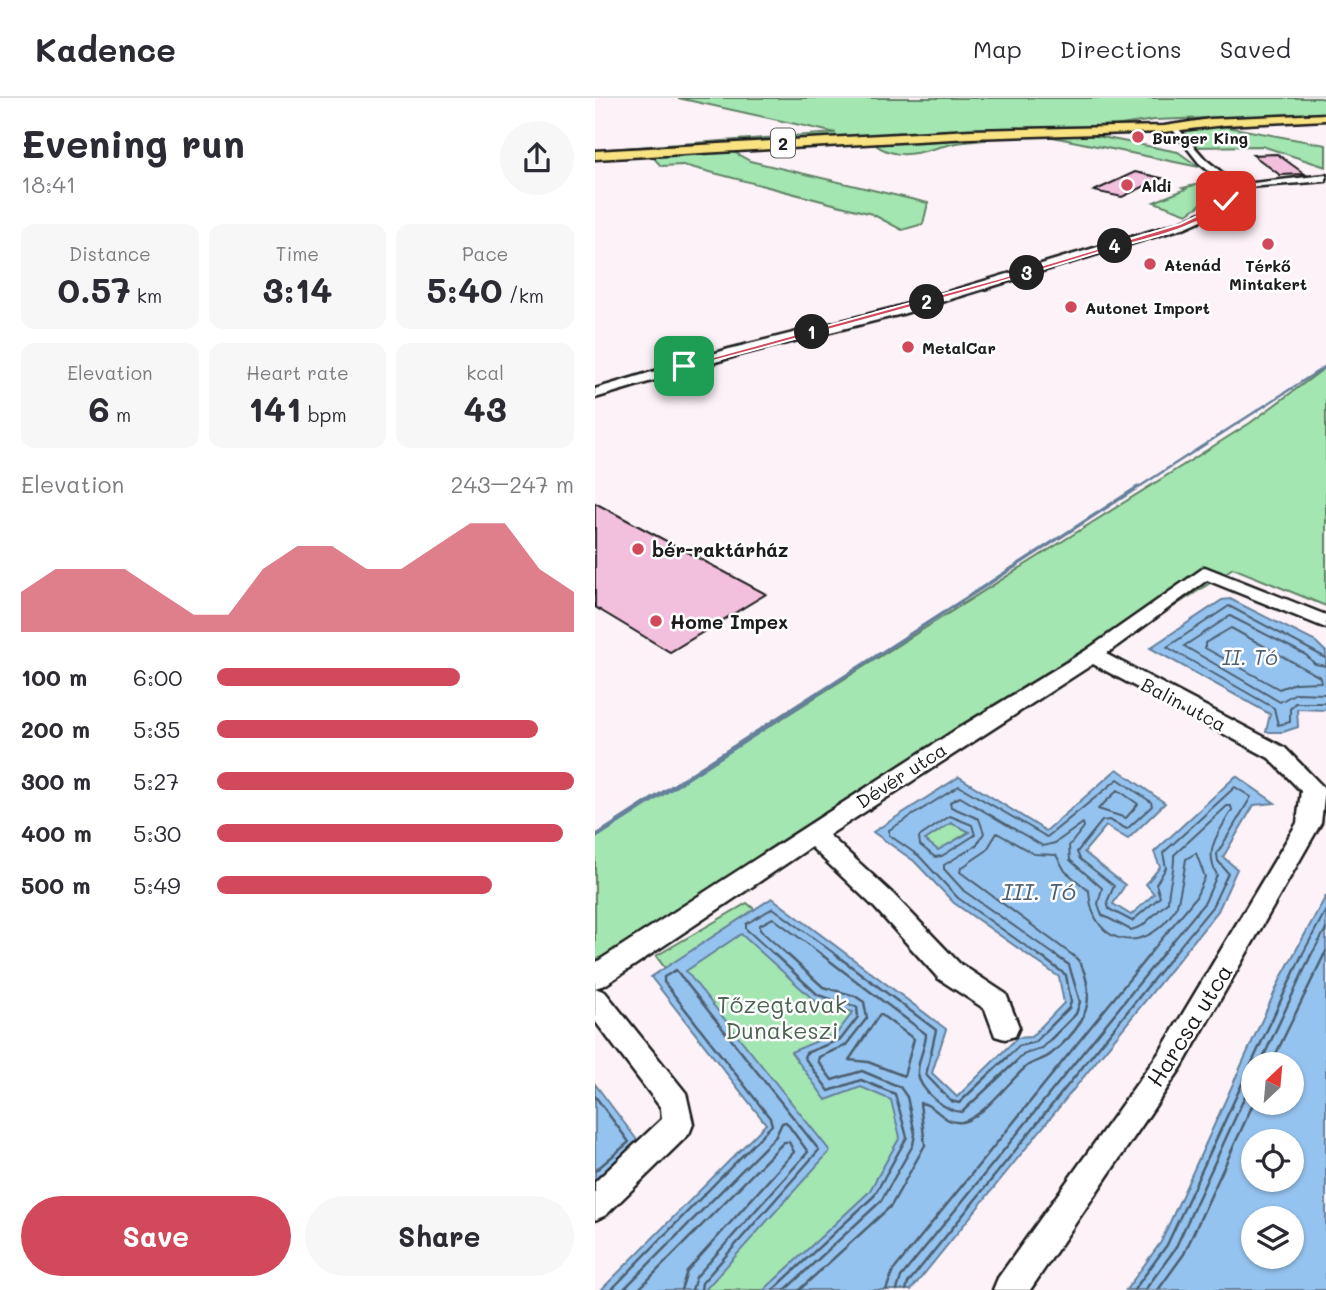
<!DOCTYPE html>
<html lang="en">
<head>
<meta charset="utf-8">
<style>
	body { margin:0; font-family:Mali,sans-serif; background:#f7f7f7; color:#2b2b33; height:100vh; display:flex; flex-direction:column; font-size:26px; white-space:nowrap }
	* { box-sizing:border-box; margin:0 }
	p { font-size:23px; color:#7c7c81 }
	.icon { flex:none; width:38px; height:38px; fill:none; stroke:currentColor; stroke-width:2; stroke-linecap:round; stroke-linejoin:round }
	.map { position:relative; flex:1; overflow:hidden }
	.panel { display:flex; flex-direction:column; background:#fff; width:595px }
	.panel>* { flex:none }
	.needle { width:46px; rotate:26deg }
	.buttons { position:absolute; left:646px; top:954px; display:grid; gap:14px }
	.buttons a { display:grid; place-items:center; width:63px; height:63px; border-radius:50%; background:#fff; box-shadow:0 2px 5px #0004; font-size:35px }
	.pin { position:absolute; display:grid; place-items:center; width:60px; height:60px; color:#fff; margin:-30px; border-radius:14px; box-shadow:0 4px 10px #0006 }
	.km { position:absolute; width:35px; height:35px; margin:-18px; border-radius:50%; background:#222; color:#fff; font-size:19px; line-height:35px; text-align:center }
	.round { display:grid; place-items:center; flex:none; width:74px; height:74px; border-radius:37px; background:#f7f7f7 }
	.head { display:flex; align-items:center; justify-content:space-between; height:119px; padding:0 21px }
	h1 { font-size:38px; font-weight:700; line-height:52px }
	.figures { display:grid; grid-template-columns:repeat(3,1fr); gap:10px; height:119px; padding:7px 21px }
	.figures div { display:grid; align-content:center; border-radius:14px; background:#f7f7f7; text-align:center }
	.figures b { font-size:35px; font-weight:700 }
	.figures small { font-size:19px; font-weight:400 }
	.figures p { font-size:19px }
	.chart { height:196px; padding:14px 21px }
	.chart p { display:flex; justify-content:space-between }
	.chart svg { width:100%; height:126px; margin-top:7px; fill:#d1495b; opacity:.7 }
	.action { display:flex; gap:14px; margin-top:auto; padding:14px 21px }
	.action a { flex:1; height:80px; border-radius:42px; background:#d1495b; color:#fff; font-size:28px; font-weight:700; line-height:80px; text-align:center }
	.action a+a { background:#f7f7f7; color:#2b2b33 }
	ul { padding:0 21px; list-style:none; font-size:23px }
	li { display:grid; grid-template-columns:112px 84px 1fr; align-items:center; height:52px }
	li i { height:18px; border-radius:9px; background:#d1495b }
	header { display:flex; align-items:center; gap:42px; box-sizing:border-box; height:98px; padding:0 35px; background:#fff; border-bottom:2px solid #e1e1e2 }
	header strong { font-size:33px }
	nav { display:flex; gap:38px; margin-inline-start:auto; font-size:24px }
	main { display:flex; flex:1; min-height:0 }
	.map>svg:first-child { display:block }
	.green { fill:#a3e6b1; stroke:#608166; stroke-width:2 }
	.water { fill:#95c3ef; stroke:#65809b; stroke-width:2; fill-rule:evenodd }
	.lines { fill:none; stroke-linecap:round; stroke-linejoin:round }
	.shore-far1 { stroke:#4c5f70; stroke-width:2 }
	.shore { stroke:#4c5f70; stroke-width:2.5 }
	.stream-far2 { stroke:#65809b; stroke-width:2.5 }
	.stream-far1 { stroke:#65809b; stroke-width:3.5 }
	.stream { stroke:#65809b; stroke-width:5 }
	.building { fill:#f2bfdd; stroke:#1c1c1c; stroke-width:2 }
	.minor-casing { stroke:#1c1c1c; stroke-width:5 }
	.major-casing { stroke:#1c1c1c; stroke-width:5 }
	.minor { fill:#fff; fill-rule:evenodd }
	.major { fill:#f8e281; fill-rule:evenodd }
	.route { fill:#d1495b; stroke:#fff; stroke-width:2 }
	.poi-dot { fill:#d1495b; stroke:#fff; stroke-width:2.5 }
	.labels { text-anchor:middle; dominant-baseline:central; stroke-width:5; stroke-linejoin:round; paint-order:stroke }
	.far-poi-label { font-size:16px; font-weight:bold; fill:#1c1c1c; stroke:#fff; text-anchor:start }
	.shield { fill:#fff; stroke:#606060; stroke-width:2 }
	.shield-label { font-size:18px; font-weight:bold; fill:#1c1c1c }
	.poi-label { font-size:19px; font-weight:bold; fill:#1c1c1c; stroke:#fff; text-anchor:start }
	.street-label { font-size:19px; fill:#1c1c1c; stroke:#fff }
	.water-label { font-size:21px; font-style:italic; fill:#4c5f70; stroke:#fff }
	.near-park-label { font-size:23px; fill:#4b6350; stroke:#fff }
	.near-street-label { font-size:23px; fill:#1c1c1c; stroke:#fff }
	.near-water-label { font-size:24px; font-style:italic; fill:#4c5f70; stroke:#fff }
</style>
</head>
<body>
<header>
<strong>Kadence</strong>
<nav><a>Map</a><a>Directions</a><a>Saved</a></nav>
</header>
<main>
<section class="panel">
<div class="head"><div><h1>Evening run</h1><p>18:41</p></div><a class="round"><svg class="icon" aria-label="share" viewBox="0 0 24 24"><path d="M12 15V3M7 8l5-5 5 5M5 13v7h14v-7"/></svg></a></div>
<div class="figures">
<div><p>Distance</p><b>0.57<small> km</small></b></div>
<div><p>Time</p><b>3:14</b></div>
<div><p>Pace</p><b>5:40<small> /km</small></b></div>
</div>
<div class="figures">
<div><p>Elevation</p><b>6<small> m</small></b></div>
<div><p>Heart rate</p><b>141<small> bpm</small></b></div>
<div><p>kcal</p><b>43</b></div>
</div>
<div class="chart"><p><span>Elevation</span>243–247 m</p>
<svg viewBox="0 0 160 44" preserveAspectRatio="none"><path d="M0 44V30L10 22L20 22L30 22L40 30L50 38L60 38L70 22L80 14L90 14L100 22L110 22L120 14L130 6L140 6L150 22L160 30V44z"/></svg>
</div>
<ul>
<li><b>100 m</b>6:00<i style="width:68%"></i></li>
<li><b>200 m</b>5:35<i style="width:90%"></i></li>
<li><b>300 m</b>5:27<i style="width:100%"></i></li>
<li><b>400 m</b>5:30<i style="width:97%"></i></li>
<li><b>500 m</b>5:49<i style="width:77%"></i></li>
</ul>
<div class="action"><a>Save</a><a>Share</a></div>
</section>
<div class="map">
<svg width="731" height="1192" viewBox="0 0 731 1192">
	<rect width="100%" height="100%" fill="#fcf2f8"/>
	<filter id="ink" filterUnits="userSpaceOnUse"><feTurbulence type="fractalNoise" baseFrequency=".0143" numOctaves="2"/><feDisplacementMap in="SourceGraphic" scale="14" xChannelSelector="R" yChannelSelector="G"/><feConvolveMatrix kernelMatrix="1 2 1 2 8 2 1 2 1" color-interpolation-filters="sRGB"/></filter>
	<g filter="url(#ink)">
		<g class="green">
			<polygon points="83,0 725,0 731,1 731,16 559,22 519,28 0,56 0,52 241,35"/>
			<polygon points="622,27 731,47 731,69 667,48 598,49 583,32"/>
			<polygon points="486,35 583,54 604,69 448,37"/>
			<path d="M393 39 391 42C380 43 368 43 357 46 329 52 304 66 278 45L139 54 155 63 333 105 328 126 307 132 277 116 88 67 66 68 56 57Z"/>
			<polygon points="604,86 615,89 605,107 592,116 559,104 591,91 588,90"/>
			<polygon points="731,269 731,508 638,470 0,887 0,738 655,325"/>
			<polygon points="356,725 375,733 343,753 330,742"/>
			<polygon points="152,805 285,916 358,1053 233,1192 71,1192 207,1053 61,858"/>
		</g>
		<g class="water">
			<polygon points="635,501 721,544 731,554 731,612 702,611 703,629 688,634 671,634 675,616 555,550 627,502"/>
			<path d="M522 671 570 705 533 741 511 728 489 754 530 787 518 806 536 817 559 796 551 786 565 769 559 754 641 678 680 705 659 707 628 759 642 771 623 813 316 1192H169L274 1094 305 1039 296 1002 266 989 231 1002 196 954 242 935 258 914 220 903 146 836 91 873 235 1053 110 1192H6L171 1026 56 879 177 800 351 931 337 975 362 999 422 940 436 939 469 905 464 879 359 805 319 763 278 734 364 679 451 733ZM356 725 375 734 343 752 330 742Z"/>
			<path d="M731 798V1192H531L566 1144 687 878ZM658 966H696V1004H658ZM658 1043H696V1082H658ZM658 1120H696V1158H658Z"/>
			<polygon points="0,986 45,1046 0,1082"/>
		</g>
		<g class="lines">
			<g class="shore-far1">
				<polygon points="636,530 725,579 726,584 700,585 684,591 610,550 610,545"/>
				<polyline points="731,560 634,508 572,549 679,610 683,627 695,624 695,611 700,605 731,605"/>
				<polyline points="731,568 720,566 711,557 635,518 589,548 685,604 701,595 731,596"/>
				<polygon points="523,692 543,706 531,720 503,711"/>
				<polygon points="355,718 377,727 380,737 347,758 340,759 325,747 324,739"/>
				<polyline points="182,859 151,831 151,826 178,810 244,859"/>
				<polyline points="195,859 165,832 165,827 178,820 230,859"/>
				<polyline points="446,859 363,800 324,758 294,737 294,732 364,688 452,739 523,681 556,704 557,708 532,731 514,722 507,723 482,754 485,761 519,788 512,804 514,811 537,823 565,799 561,786 571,770 568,755 640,689 656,699 622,756 623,763 633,775 617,809 576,859"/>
				<path d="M463 859 369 793 349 771V767L382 747 389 735 384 721 356 709 355 704 365 699 448 748 460 745 488 725 489 729 474 748 475 762 507 790 503 806 507 817 536 832 547 828 573 804C573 787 580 774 579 757L632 708H636L637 712C624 734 608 752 622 777L610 804 565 859"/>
				<path d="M480 859 365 774 366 770 391 753 402 735 439 756 461 757 470 773 494 793C497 853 556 856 581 809 584 804 590 768 591 761L601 755 610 779 601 799 552 859"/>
				<polyline points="706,859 731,812"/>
				<polyline points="715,859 731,831"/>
				<polyline points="728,859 731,853"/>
			</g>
			<g class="shore">
				<path d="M227 857 331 936C331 949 322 963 323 975 324 992 351 1014 367 1014L429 956 447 950 481 916 485 904 474 867 460 857"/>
				<polyline points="241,857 341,932 331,977 356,1003 364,1005 424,948 440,944 474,910 476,904 471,877 444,857"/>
				<polygon points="285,916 319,941 309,978 273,964 254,962"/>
				<polyline points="665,966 716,857"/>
				<polyline points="676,966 729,857"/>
				<polyline points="0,998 34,1044 0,1073"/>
				<polyline points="16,1192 177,1027 175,1020 69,884 69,879 81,872 224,1052 107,1185 106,1192"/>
				<polyline points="28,1192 181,1038 187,1025 191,1024 213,1054 101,1179 97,1192"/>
				<polyline points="43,1192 189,1044 194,1044 199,1054 92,1173 86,1192"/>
				<polyline points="178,1192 279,1098 312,1039 300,996 266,982 234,993 209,959 211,955 246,941 263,919 262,909 223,897 180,857"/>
				<polyline points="190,1192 286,1103 318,1047 320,1036 312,999 305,989 267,973 237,982 223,963 224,959 251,947 272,920 269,904 260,898 228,889 193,857"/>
				<path d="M204 1192 296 1108 330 1047 325 1005C341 1006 348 1027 367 1024 388 1020 415 982 432 968 439 963 449 962 456 956 479 937 498 916 492 885 490 874 487 864 478 857"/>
				<polyline points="291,1192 298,1173 554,857"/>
				<polyline points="302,1192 306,1179 567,857"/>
				<polyline points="311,1192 313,1185 578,857"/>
				<polyline points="539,1192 572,1147 707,857"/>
				<polyline points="550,1192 580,1151 658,981"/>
				<polyline points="563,1192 589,1156 659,1004"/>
			</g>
			<polyline class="stream-far2" points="541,391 731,268"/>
			<polyline class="stream-far1" points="221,597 543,389"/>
			<polyline class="stream" points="0,739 223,595"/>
		</g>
		<g class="building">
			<polygon points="682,56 710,76 685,77 658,57"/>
			<polygon points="540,74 567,80 527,99 499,93"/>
			<polygon points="0,405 171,496 75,554 0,509"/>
		</g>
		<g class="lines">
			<defs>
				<g id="minor">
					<polygon points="575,28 581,28 610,61 641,86 639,89 643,93 623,115 591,129 307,216 144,257 0,300 0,291 134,251 299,210 583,125 615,111 632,93 628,89 630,86 604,65"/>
					<polygon points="731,77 731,83 654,89 649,86"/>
					<polygon points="610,469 731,517 731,530 612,482 511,556 690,650 730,691 726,725 586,970 435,1192 398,1192 403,1180 566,952 702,725 706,693 674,660 498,566 234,737 298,796 364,865 411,896 424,929 420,938 410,941 400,938 390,911 344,881 280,810 216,749 10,887 0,890 10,894 91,995 98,1026 94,1036 11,1117 0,1122 0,1084 67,1021 66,1010 0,923 0,865 359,633 490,553"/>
				</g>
				<polygon id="major" points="731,16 731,22 630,27 569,34 376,40 0,61 0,53 376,32 569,28 615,21"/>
			</defs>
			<use href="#minor" class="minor-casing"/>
			<use href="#major" class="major-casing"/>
			<use href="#minor" class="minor"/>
			<use href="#major" class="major"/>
		</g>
	</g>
	<path class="route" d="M629 102 633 103C601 134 543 142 501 155 366 197 229 233 92 270L86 268 406 180 585 126 617 111Z"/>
	<g class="poi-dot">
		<circle cx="543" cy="39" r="7"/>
		<circle cx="532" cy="87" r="7"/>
		<circle cx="673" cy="146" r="7"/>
		<circle cx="555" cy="166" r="7"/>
		<circle cx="476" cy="209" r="7"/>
		<circle cx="313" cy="249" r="7"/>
		<circle cx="43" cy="451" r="7"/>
		<circle cx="61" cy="523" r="7"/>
	</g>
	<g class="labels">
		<g class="far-poi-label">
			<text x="557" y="39">Burger King</text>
			<text x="546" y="87">Aldi</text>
			<text x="569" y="166">Atenád</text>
			<text x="673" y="167" text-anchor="middle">Térkő<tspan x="673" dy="18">Mintakert</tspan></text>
			<text x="490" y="209">Autonet Import</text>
			<text x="327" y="249">MetalCar</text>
		</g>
		<rect class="shield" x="176" y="30.5" width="24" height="29" rx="5"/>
		<g class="shield-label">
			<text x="188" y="45">2</text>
		</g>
		<g class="poi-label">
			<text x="57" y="451">bér-raktárház</text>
			<text x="75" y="523">Home Impex</text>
		</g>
		<g class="street-label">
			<text transform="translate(589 606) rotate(28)">Balin utca</text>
			<text transform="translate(306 677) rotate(-33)">Dévér utca</text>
		</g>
		<g class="water-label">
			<text x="655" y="558">II. Tó</text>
		</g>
		<g class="near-park-label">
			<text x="187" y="906">Tőzegtavak<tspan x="187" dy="26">Dunakeszi</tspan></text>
		</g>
		<g class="near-street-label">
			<text transform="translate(594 927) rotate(-58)">Harcsa utca</text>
		</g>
		<g class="near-water-label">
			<text x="444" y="792">III. Tó</text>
		</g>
	</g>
</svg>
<div class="buttons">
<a><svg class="needle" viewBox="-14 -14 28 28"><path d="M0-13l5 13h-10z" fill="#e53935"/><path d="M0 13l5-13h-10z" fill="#7c7c81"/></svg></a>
<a><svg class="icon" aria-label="locate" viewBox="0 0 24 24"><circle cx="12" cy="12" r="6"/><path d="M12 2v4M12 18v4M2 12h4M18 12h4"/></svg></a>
<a><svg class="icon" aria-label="layers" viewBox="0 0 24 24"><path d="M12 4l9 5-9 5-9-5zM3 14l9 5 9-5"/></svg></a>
</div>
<div class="pin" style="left:89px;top:268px;background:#1e9e55"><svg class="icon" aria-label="arrive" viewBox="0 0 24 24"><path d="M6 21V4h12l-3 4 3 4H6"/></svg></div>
<div class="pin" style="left:631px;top:103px;background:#d93025"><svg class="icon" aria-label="check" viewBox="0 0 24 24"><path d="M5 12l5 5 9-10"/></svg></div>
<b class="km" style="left:217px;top:234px">1</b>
<b class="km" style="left:332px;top:204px">2</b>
<b class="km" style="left:432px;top:175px">3</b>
<b class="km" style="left:520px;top:148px">4</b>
</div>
</main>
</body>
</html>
